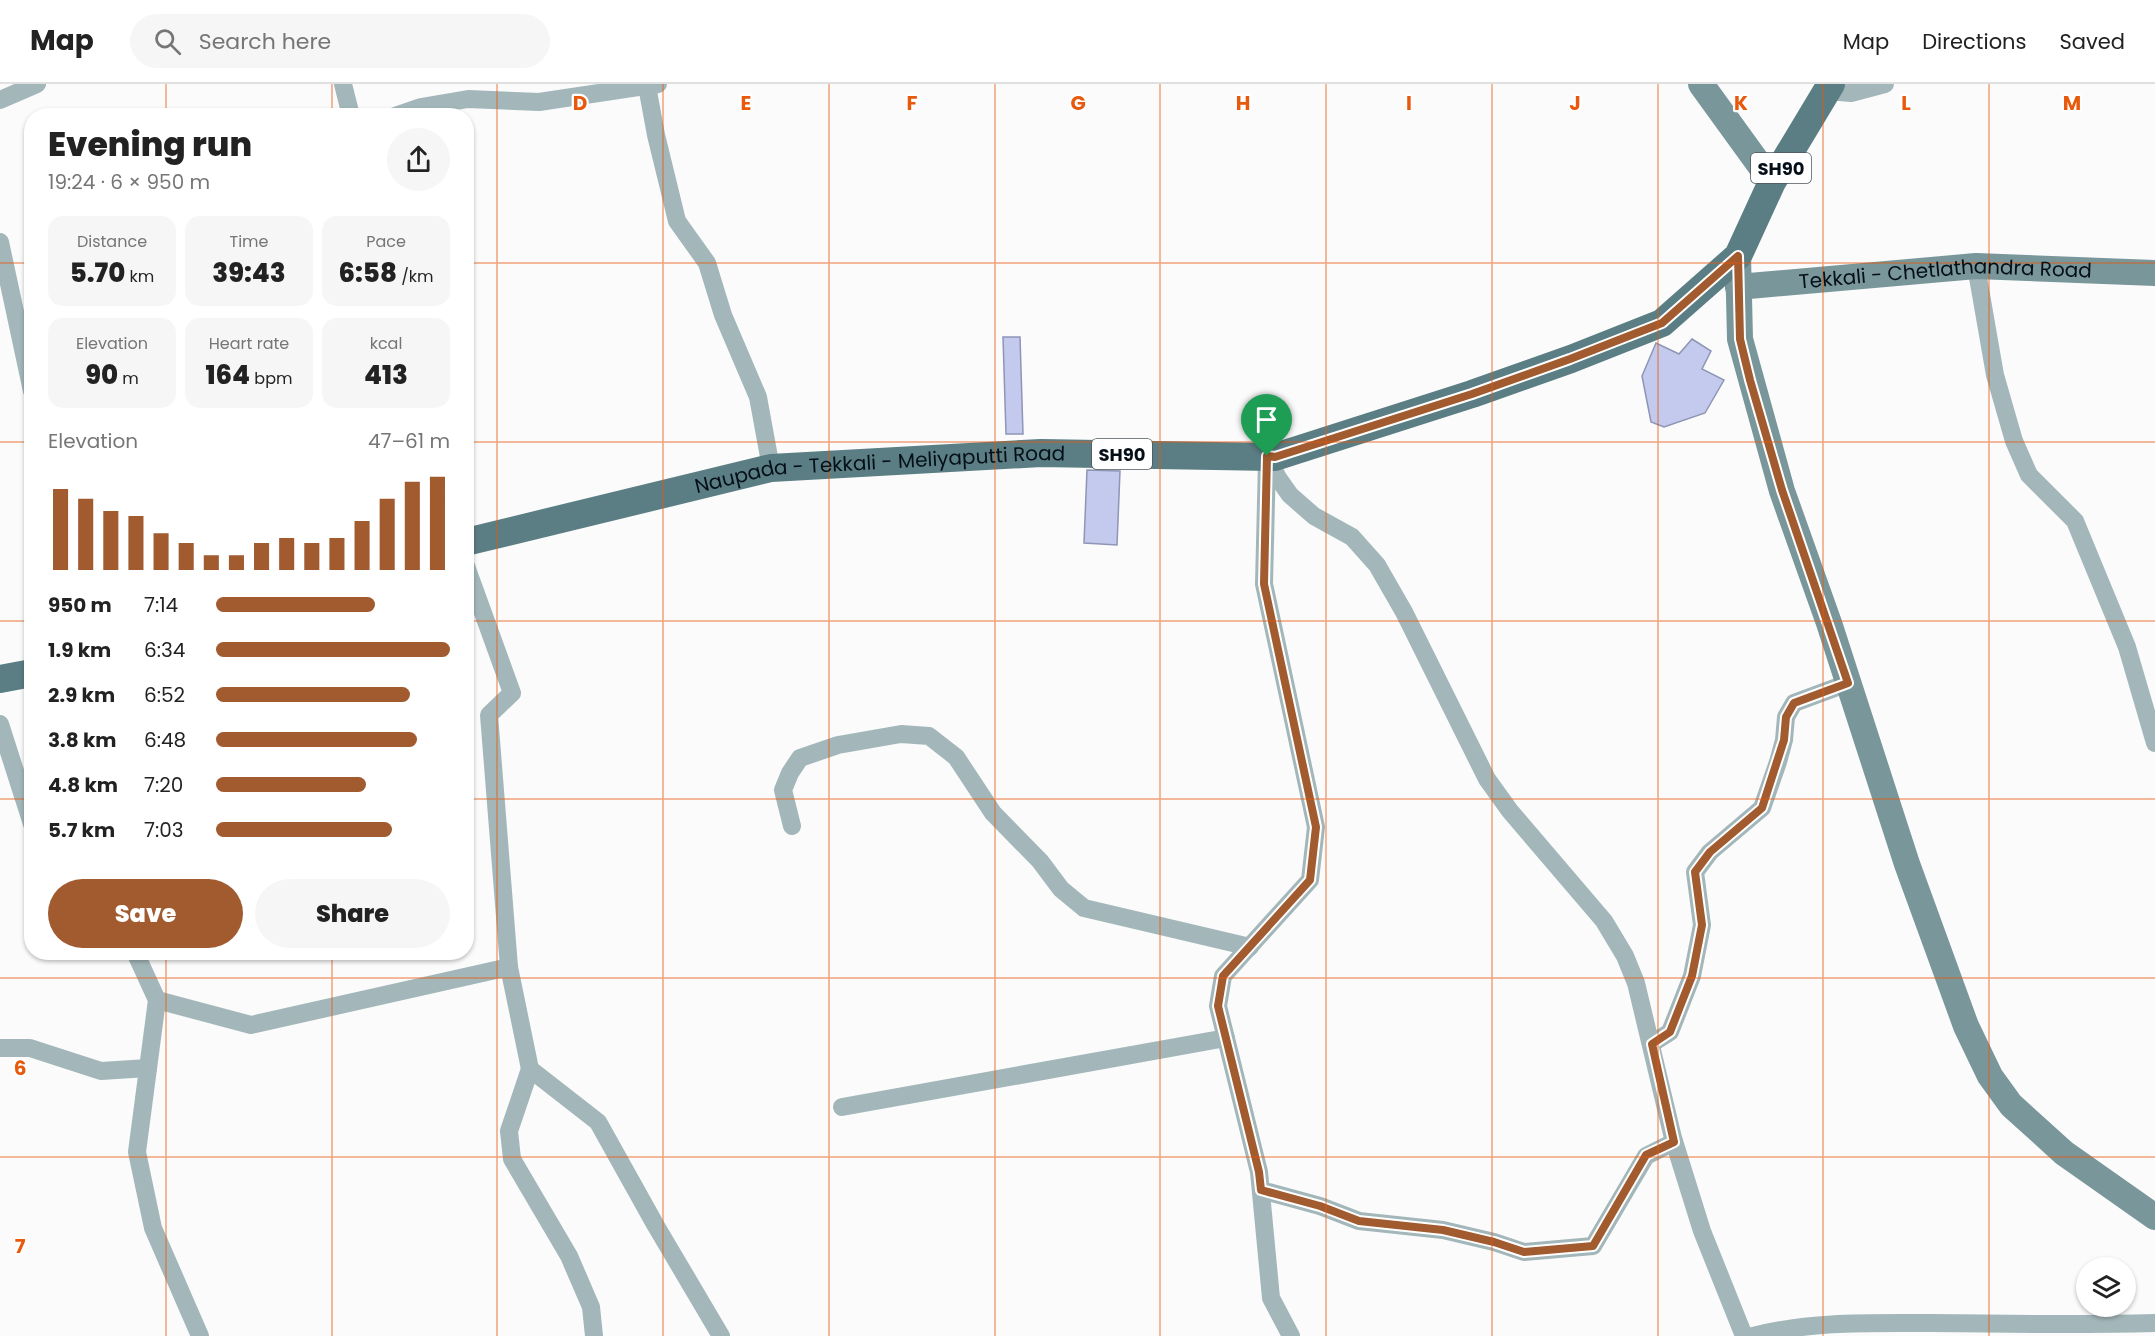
<!DOCTYPE html>
<html lang="en">
<head>
<meta charset="utf-8">
<style>
	body { margin:0; font-family:Poppins,sans-serif; background:#f6f6f6; color:#222; height:100vh; display:flex; flex-direction:column; font-size:22px; white-space:nowrap }
	* { box-sizing:border-box; margin:0 }
	p { font-size:20px; color:#767676 }
	.icon { flex:none; width:33px; height:33px; fill:none; stroke:currentColor; stroke-width:2; stroke-linecap:round; stroke-linejoin:round }
	.map { position:relative; flex:1; overflow:hidden }
	.side { position:absolute; left:24px; top:24px; width:450px; height:852px; display:flex; flex-direction:column; background:#fff; border-radius:24px; box-shadow:0 2px 4px #0004 }
	.side>* { flex:none }
	.controls { position:absolute; left:2076px; top:1173px; display:grid; gap:12px }
	.controls a { display:grid; place-items:center; width:60px; height:60px; border-radius:50%; background:#fff; box-shadow:0 2px 4px #0004; font-size:30px }
	.pin { position:absolute; display:grid; place-items:center; width:51px; height:51px; color:#fff; margin:-62px -26px; border-radius:50% 50% 50% 0; rotate:-45deg; box-shadow:0 0 6px #0007 }
	.pin .icon { rotate:45deg }
	.round { display:grid; place-items:center; flex:none; width:63px; height:63px; border-radius:32px; background:#f6f6f6 }
	.head { display:flex; align-items:center; justify-content:space-between; height:102px; padding:0 24px }
	h1 { font-size:33px; font-weight:800; line-height:45px }
	.metrics { display:grid; grid-template-columns:repeat(3,1fr); gap:9px; height:102px; padding:6px 24px }
	.metrics div { display:grid; align-content:center; border-radius:15px; background:#f6f6f6; text-align:center }
	.metrics b { font-size:26px; font-weight:800 }
	.metrics small { font-size:16px; font-weight:400 }
	.metrics p { font-size:16px }
	.chart { height:168px; padding:12px 24px }
	.chart p { display:flex; justify-content:space-between }
	.chart svg { width:100%; height:108px; margin-top:6px; stroke:#a15b2f; stroke-width:6 }
	.primary-button { display:flex; gap:12px; margin-top:auto; padding:12px 24px }
	.primary-button a { flex:1; height:69px; border-radius:36px; background:#a15b2f; color:#fff; font-size:24px; font-weight:800; line-height:69px; text-align:center }
	.primary-button a+a { background:#f6f6f6; color:#222 }
	ul { padding:0 24px; list-style:none; font-size:20px }
	li { display:grid; grid-template-columns:96px 72px 1fr; align-items:center; height:45px }
	li i { height:15px; border-radius:8px; background:#a15b2f }
	header { display:flex; align-items:center; gap:36px; box-sizing:border-box; height:84px; padding:0 30px; background:#fff; border-bottom:2px solid #e0e0e0 }
	header strong { font-size:28px }
	nav { display:flex; gap:33px; margin-inline-start:auto; font-size:21px }
	.search { width:420px; height:54px; background:#f6f6f6; display:flex; align-items:center; gap:15px; box-sizing:border-box; padding:0 21px; border-radius:33px; color:#767676; font-size:22px }
	.map>svg:first-child { display:block }
	.building { fill:#c3caed; stroke:#8e95b5; stroke-width:1.5 }
	.lines { fill:none; stroke-linecap:round; stroke-linejoin:round }
	.minor { stroke:#a3b7ba; stroke-width:18 }
	.secondary { stroke:#79969a; stroke-width:26 }
	.primary { stroke:#5a7e83; stroke-width:28 }
	.route-casing { stroke:#fff; stroke-width:12 }
	.route { stroke:#a15b2f; stroke-width:8 }
	.grid { fill:none; stroke:#e8590c; stroke-width:1.5; stroke-opacity:0.55 }
	.labels { text-anchor:middle; dominant-baseline:central; stroke-width:4.5; stroke-linejoin:round; paint-order:stroke }
	.shield { fill:#fff; stroke:#50575d; stroke-width:1.5 }
	.shield-label { font-size:18px; font-weight:bold; fill:#050f18 }
	.street-label { font-size:20px; fill:#050f18; stroke:#fff }
	.grid-label { font-size:20px; text-anchor:middle; font-weight:bold; fill:#e8590c; stroke:#fff; stroke-width:4.5; stroke-linejoin:round; paint-order:stroke }
</style>
</head>
<body>
<header>
<strong>Map</strong>
<div class="search"><svg class="icon" aria-label="search" viewBox="0 0 24 24"><circle cx="10" cy="10" r="6"/><path d="M15 15l6 6"/></svg>Search here</div>
<nav><a>Map</a><a>Directions</a><a>Saved</a></nav>
</header>
<div class="map">
<svg width="2155" height="1252" viewBox="0 0 2155 1252">
	<rect width="100%" height="100%" fill="#fbfbfb"/>
	<g class="building">
		<polygon points="1003,253 1020,253 1023,350 1006,350"/>
		<polygon points="1692,255 1711,267 1702,285 1724,296 1705,329 1664,343 1651,338 1642,292 1656,259 1679,270"/>
		<polygon points="1087,386 1120,387 1117,461 1084,459"/>
	</g>
	<g class="lines">
		<g class="minor">
			<polyline points="343,0 351,32"/>
			<polyline points="647,2 656,51 677,137 707,179 723,231 758,313 771,384"/>
			<polyline points="1827,7 1851,9 1885,0"/>
			<polyline points="0,16 37,0"/>
			<polyline points="395,32 421,23 468,15 539,18 658,0"/>
			<polyline points="0,158 32,307"/>
			<polyline points="1976,182 1995,291 2014,357 2029,391 2075,437 2127,563 2155,659"/>
			<polyline points="1267,372 1278,394 1290,411 1314,432 1352,453 1377,481 1404,528 1487,695 1510,727 1604,837 1625,872 1636,899 1673,1054 1702,1147 1744,1252"/>
			<polyline points="1267,377 1264,500 1316,743 1310,796 1223,892 1218,922 1259,1088 1271,1214 1291,1252"/>
			<polyline points="466,482 512,609 489,631 509,883 530,985 598,1038 656,1142 721,1252"/>
			<polyline points="0,640 32,740"/>
			<polyline points="792,742 783,706 790,689 800,674 838,661 901,650 929,652 956,673 993,729 1040,777 1061,805 1084,824 1250,863"/>
			<polyline points="135,868 157,916 137,1068 153,1144 200,1252"/>
			<polyline points="157,916 251,941 509,883"/>
			<polyline points="1651,960 1670,948 1692,892 1702,841 1695,788 1710,768 1762,724 1778,678 1784,656 1786,633 1794,619 1848,599"/>
			<polyline points="0,964 30,964 101,987 148,984"/>
			<polyline points="530,985 509,1047 512,1075 569,1172 591,1223 594,1252"/>
			<polyline points="842,1023 1226,954"/>
			<polyline points="1261,1106 1320,1122 1359,1137 1443,1146 1494,1158 1524,1168 1593,1162 1646,1072 1674,1058"/>
			<path d="M1753 1252C1810 1237 1872 1239 1930 1239 2005 1240 2080 1241 2155 1239"/>
		</g>
		<g class="secondary">
			<polyline points="1701,0 1772,98"/>
			<polyline points="1738,172 1740,255 1782,407 1829,539 1907,780 1966,942 1990,992 2011,1021 2064,1069 2155,1133"/>
			<path id="s1" d="M1738 203 1976 182 2155 189"/>
		</g>
		<g class="primary">
			<path id="s2" d="M466 458 771 384 1041 369 1275 373 1472 310 1571 275 1662 239 1738 172 1772 98 1831 0"/>
			<polyline points="0,595 32,589"/>
		</g>
	</g>
	<g class="lines">
		<defs>
			<polygon id="route" points="1738,172 1740,255 1750,296 1782,406 1848,599 1794,619 1786,633 1784,656 1762,724 1710,768 1695,788 1702,841 1692,892 1670,948 1652,960 1674,1058 1646,1071 1593,1162 1524,1168 1494,1158 1443,1146 1359,1137 1320,1122 1261,1106 1259,1088 1218,922 1223,892 1310,796 1316,743 1264,500 1267,372 1275,373 1472,310 1570,275 1662,239"/>
		</defs>
		<use href="#route" class="route-casing"/>
		<use href="#route" class="route"/>
	</g>
	<path class="grid" d="M166 0V32M332 0V32M497 0V1252M663 0V1252M829 0V1252M995 0V1252M1160 0V1252M1326 0V1252M1492 0V1252M1658 0V1252M1823 0V1252M1989 0V1252M0 179H32M466 179H2155M0 358H32M466 358H2155M0 537H32M466 537H2155M0 715H32M466 715H2155M166 868V1252M332 868V1252M0 894H2155M0 1073H2155"/>
	<g class="labels">
		<g class="shield">
			<rect x="1751" y="69" width="60" height="30" rx="4.5"/>
			<rect x="1092" y="355" width="60" height="30" rx="4.5"/>
		</g>
		<g class="shield-label">
			<text x="1781" y="84">SH90</text>
			<text x="1122" y="370">SH90</text>
		</g>
		<g class="street-label">
			<text stroke="none"><textPath href="#s1" startOffset="208">Tekkali - Chetlathandra Road</textPath></text>
			<text stroke="none"><textPath href="#s2" startOffset="422">Naupada - Tekkali - Meliyaputti Road</textPath></text>
		</g>
	</g>
	<g class="grid-label">
		<text x="580" y="26">D</text>
		<text x="746" y="26">E</text>
		<text x="912" y="26">F</text>
		<text x="1078" y="26">G</text>
		<text x="1243" y="26">H</text>
		<text x="1409" y="26">I</text>
		<text x="1575" y="26">J</text>
		<text x="1741" y="26">K</text>
		<text x="1906" y="26">L</text>
		<text x="2072" y="26">M</text>
		<text x="20" y="991">6</text>
		<text x="20" y="1169">7</text>
	</g>
</svg>
<div class="controls">
<a><svg class="icon" aria-label="layers" viewBox="0 0 24 24"><path d="M12 4l9 5-9 5-9-5zM3 14l9 5 9-5"/></svg></a>
</div>
<div class="pin" style="left:1267px;top:372px;background:#1e9e55"><svg class="icon" aria-label="arrive" viewBox="0 0 24 24"><path d="M6 21V4h12l-3 4 3 4H6"/></svg></div>
<section class="side">
<div class="head"><div><h1>Evening run</h1><p>19:24 · 6 × 950 m</p></div><a class="round"><svg class="icon" aria-label="share" viewBox="0 0 24 24"><path d="M12 15V3M7 8l5-5 5 5M5 13v7h14v-7"/></svg></a></div>
<div class="metrics">
<div><p>Distance</p><b>5.70<small> km</small></b></div>
<div><p>Time</p><b>39:43</b></div>
<div><p>Pace</p><b>6:58<small> /km</small></b></div>
</div>
<div class="metrics">
<div><p>Elevation</p><b>90<small> m</small></b></div>
<div><p>Heart rate</p><b>164<small> bpm</small></b></div>
<div><p>kcal</p><b>413</b></div>
</div>
<div class="chart"><p><span>Elevation</span>47–61 m</p>
<svg viewBox="0 0 160 44" preserveAspectRatio="none"><path d="M5 44V11M15 44V15M25 44V20M35 44V22M45 44V29M55 44V33M65 44V38M75 44V38M85 44V33M95 44V31M105 44V33M115 44V31M125 44V24M135 44V15M145 44V8M155 44V6"/></svg>
</div>
<ul>
<li><b>950 m</b>7:14<i style="width:68%"></i></li>
<li><b>1.9 km</b>6:34<i style="width:100%"></i></li>
<li><b>2.9 km</b>6:52<i style="width:83%"></i></li>
<li><b>3.8 km</b>6:48<i style="width:86%"></i></li>
<li><b>4.8 km</b>7:20<i style="width:64%"></i></li>
<li><b>5.7 km</b>7:03<i style="width:75%"></i></li>
</ul>
<div class="primary-button"><a>Save</a><a>Share</a></div>
</section>
</div>
</body>
</html>
